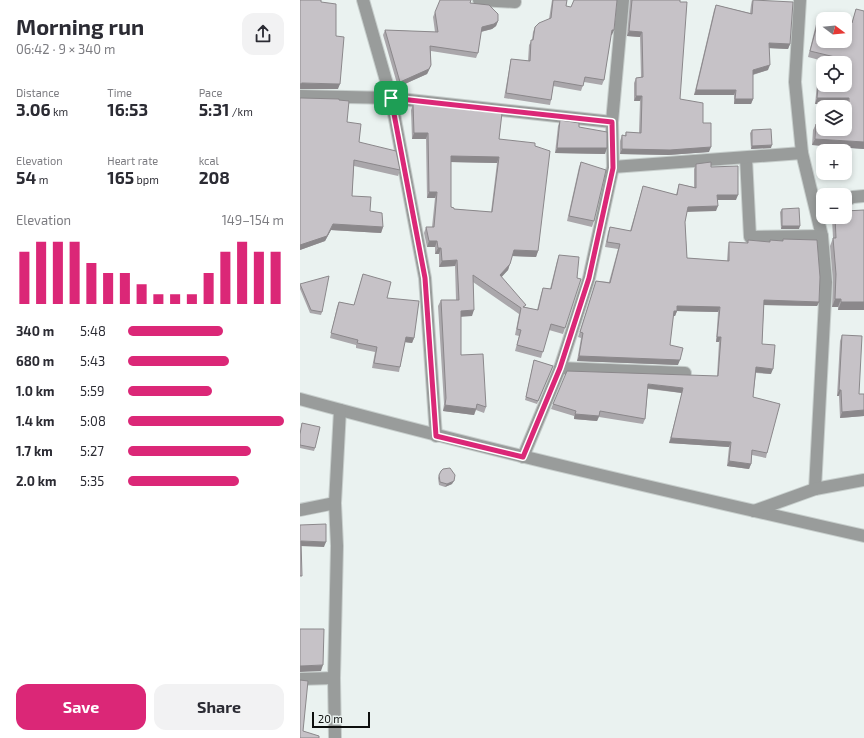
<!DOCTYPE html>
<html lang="en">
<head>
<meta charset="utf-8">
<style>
	body { margin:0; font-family:"Exo 2",sans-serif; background:#f2f2f3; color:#2b2b33; height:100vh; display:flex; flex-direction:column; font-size:15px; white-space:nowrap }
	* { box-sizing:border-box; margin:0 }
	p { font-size:13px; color:#7c7c81 }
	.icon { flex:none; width:22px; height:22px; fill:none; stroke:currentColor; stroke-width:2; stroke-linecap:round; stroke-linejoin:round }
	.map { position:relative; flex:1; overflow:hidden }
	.side { display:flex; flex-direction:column; background:#fff; width:300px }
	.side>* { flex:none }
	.needle { width:26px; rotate:106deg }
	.fabs { position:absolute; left:516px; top:12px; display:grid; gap:8px }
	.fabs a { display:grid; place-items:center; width:36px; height:36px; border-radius:8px; background:#fff; box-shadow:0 2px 6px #0003; font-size:20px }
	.scale { position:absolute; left:12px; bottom:10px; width:58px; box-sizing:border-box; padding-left:4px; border:2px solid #0d0f0e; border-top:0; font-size:11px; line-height:14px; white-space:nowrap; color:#0d0f0e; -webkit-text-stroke:3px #eaf2f0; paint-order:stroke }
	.pin { position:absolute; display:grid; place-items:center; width:34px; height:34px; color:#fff; margin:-17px; border-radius:8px; box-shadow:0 2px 6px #0006 }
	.round { display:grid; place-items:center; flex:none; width:42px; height:42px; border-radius:12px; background:#f2f2f3 }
	.headline { display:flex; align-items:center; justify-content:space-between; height:68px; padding:0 16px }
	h1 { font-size:22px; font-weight:700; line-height:30px }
	.stats { display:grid; grid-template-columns:repeat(3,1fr); gap:6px; height:68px; padding:4px 16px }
	.stats div { display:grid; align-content:center }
	.stats b { font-size:17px; font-weight:700 }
	.stats small { font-size:11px; font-weight:400 }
	.stats p { font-size:11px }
	.chart { height:112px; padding:8px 16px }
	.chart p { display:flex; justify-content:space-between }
	.chart svg { width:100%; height:72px; margin-top:4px; stroke:#db2777; stroke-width:6 }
	.button { display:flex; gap:8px; margin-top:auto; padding:8px 16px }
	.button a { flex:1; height:46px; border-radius:12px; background:#db2777; color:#fff; font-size:16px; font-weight:700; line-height:46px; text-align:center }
	.button a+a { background:#f2f2f3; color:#2b2b33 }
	ul { padding:0 16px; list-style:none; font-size:13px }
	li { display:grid; grid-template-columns:64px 48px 1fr; align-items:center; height:30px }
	li i { height:10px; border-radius:5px; background:#db2777 }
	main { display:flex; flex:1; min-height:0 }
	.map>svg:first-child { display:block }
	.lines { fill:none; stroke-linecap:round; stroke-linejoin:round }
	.street-casing { stroke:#c7cecc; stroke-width:14 }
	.street { stroke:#999c9b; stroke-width:12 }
	.wall { fill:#aaa7ab; fill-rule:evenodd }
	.shaded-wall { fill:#8b888b }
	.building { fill:#c6c2c7; stroke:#8b888b; fill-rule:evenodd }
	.route-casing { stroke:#fff; stroke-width:8 }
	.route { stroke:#db2777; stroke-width:5 }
</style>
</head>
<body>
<main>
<section class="side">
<div class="headline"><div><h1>Morning run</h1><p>06:42 · 9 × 340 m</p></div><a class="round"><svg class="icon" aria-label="share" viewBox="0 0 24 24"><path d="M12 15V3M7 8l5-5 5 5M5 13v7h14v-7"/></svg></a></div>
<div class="stats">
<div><p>Distance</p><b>3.06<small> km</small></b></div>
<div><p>Time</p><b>16:53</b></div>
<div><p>Pace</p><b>5:31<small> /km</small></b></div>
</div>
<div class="stats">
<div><p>Elevation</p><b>54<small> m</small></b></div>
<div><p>Heart rate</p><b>165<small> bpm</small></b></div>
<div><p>kcal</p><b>208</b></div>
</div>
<div class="chart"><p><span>Elevation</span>149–154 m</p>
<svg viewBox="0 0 160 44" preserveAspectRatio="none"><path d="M5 44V12M15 44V6M25 44V6M35 44V6M45 44V19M55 44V25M65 44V25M75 44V32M85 44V38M95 44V38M105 44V38M115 44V25M125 44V12M135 44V6M145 44V12M155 44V12"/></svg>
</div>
<ul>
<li><b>340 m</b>5:48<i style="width:61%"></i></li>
<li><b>680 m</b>5:43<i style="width:65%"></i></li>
<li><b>1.0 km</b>5:59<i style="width:54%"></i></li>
<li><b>1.4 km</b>5:08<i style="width:100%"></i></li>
<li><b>1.7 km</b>5:27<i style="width:79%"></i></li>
<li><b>2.0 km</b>5:35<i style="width:71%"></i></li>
</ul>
<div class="button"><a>Save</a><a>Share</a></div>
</section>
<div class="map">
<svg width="564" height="738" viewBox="0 0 564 738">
	<rect width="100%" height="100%" fill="#eaf2f0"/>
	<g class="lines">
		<defs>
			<g id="street">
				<polyline points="63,0 91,98 125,278 136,436"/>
				<polyline points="179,0 215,2"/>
				<polyline points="500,0 495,82 502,153 522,236 526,282 515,489"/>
				<polyline points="0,96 91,98 312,122"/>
				<polyline points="446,158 450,237 522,236"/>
				<polyline points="313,167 502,153"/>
				<polyline points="545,201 553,197 564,196"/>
				<polyline points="260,368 385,373"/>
				<path d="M0 399C187 450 375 493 564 536"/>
				<polyline points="223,457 260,368 289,278 313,167 312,122 323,0"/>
				<polyline points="0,510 35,503"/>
				<polyline points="454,511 515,489 564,480"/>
				<polyline points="0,679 34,678"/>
				<polyline points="35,738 34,678 37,546 35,503 40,410"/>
			</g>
		</defs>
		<use href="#street" class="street-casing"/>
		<use href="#street" class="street"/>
	</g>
	<g class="wall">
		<polygon points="252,0 267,0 266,6 312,35 311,35 304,80 302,85 284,82 281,91 253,86 251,100 250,105 204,98 210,64 211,59 228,61 229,45 232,40 233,32 235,27 249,19"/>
		<polygon points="330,0 380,0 380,99 403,123 409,152 368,155 320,154 320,141 322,135 325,136 326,132 339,133 340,101 334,101 334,83 336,78 341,77 340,37 327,36"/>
		<polygon points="452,0 490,44 488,49 469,48 468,70 453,75 453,99 451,104 434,104 434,95 394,95 414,10 416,5 450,13 451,5"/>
		<polygon points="170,3 198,21 196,26 192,29 181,32 178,53 176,58 131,51 131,65 129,70 127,74 98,87 83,35 85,30 135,32 133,17 135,12"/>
		<polygon points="556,9 564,149 512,145 513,130 516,124 547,122 547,104 515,104 517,84 519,78 531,63 508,57 517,20 520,14 552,23"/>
		<polygon points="0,98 39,100 47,122 59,142 100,170 98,176 54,166 52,196 70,211 83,227 81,233 31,230 25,241 0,250"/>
		<path d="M113 104 170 110 199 139 235 146 238 251 236 257 212 256 208 270 201 277 225 307 237 310 241 294 243 288 250 289 257 261 259 255 265 328 263 334 249 330 241 358 215 351 219 336 215 335 219 314 173 282 172 316H161V355L186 407 184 413 176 410 174 415 143 411 144 404 138 306 141 300H156L155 266 139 267V254H135V247H127L124 233 126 227H132L135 198H127L126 139H112L111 110ZM151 162 197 163 191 212 154 209 151 207Z"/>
		<polygon points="260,120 279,127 305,154 255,153 258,126"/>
		<polygon points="452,130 471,148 451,149 450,133"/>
		<polygon points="281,162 294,221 292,227 267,221 279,167"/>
		<polygon points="396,164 411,167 436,200 417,200 416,211 387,211 385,222 387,258 427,261 428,247 429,242 447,243 448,240 470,242 470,240 483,241 483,239 519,302 517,306 464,305 462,344 471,374 456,373 453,397 467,453 466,458 452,455 451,464 449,469 427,466 429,447 369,443 382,393 348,389 345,419 343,424 299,417 297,421 274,419 274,416 251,409 253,404 417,376 419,342 416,342 418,312 377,311 375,316 373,316 370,345 378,365 277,361 281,338 278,337 296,281 309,282 318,249 305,247 308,232 310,227 330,231 343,186 376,195 379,184 394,187 394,169"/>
		<polygon points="482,209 499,229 481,229 480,212"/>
		<polygon points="533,217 545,217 564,310 538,310 538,307 532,307 533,281 530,246 533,238 532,219"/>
		<polygon points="63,274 87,298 114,338 112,343 105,342 99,372 72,368 75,352 56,348 56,345 30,338 37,307 39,302 54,305"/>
		<polygon points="0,284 22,312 21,315 10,313 0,289"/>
		<polygon points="542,335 559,394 564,394 564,416 540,418 539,396 537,396 540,341"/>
		<polygon points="234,360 253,366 237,404 225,400"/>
		<polygon points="2,423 15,448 14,451 0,448 0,432"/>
		<polygon points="139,475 152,484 145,487 139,485 138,478"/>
	</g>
	<g class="shaded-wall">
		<polygon points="198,21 196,26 192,29 180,32 182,27"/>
		<polygon points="312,30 314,30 312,35 310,35"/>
		<polygon points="329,31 342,32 340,37 327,36"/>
		<polygon points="469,43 490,44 488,49 467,48"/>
		<polygon points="131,65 129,70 127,74 98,87 100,82"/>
		<polygon points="470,65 468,70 451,75 453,70"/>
		<polygon points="2,83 40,84 38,89 0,89 0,84"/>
		<polygon points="396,90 436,90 434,95 394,95"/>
		<polygon points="336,96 342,96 340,101 334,101"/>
		<polygon points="517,98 549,98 547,104 515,104"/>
		<polygon points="435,99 453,99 451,104 434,104"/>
		<polygon points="114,133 128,133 126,139 112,139"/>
		<polygon points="515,139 564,142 564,149 512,145"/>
		<polygon points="472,145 471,148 451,149 452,146"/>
		<polygon points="411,147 409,152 368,155 320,154 322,149"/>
		<polygon points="257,148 307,148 305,154 255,153"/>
		<polygon points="151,156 199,157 197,163 149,162"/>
		<polygon points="129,192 137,192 135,198 127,198"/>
		<polygon points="417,195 438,195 436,200 416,200"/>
		<polygon points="418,206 416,211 386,212 388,207"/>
		<polygon points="33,224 83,227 81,233 31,230 25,241 0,250 0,245"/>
		<polygon points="482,226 500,226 499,229 481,229"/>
		<polygon points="129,241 137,241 135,247 127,247"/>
		<polygon points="138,248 141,248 139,254 135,254"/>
		<polygon points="214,250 238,251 236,257 212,256"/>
		<polygon points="157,260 155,266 139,267 142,261"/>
		<polygon points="210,264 208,270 198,281 200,275"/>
		<polygon points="535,299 541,299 538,307 532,307"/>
		<polygon points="464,300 519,302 517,306 462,305"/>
		<polygon points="541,302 564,302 564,310 538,310"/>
		<polygon points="377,306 420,307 418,312 375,311"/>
		<polygon points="174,310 172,316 159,317 161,311"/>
		<polygon points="374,311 377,311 375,316 372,316"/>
		<polygon points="106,337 114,338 112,343 104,342"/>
		<polygon points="417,337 421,337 419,342 416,342"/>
		<polygon points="279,356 380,360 378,365 277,361"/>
		<polygon points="456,367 473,369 471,374 455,372"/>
		<polygon points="348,384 383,388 382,393 346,388"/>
		<polygon points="539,390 541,390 539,396 537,396"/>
		<polygon points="145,405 176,409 174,415 143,411"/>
		<polygon points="564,410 564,416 540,418 542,412"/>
		<polygon points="275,414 299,416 297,421 274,419"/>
		<polygon points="371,438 431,442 429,447 369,443"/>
		<polygon points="429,461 451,464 449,469 427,466"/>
		<polygon points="154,481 152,484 145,487 147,484"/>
		<polygon points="1,541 26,542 24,547 0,546"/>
		<polygon points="23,665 21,671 0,672 0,666 1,666"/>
	</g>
	<g class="building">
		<polygon points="0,0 21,0 21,2 36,4 36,36 44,37 40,84 2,83 0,84"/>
		<polygon points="140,0 171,0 170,3 189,5 198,14 198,21 194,24 182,27 178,53 130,46 131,65 129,69 100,82 85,30 138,32 135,12"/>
		<polygon points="253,0 267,0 266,6 271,7 274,0 317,0 314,30 312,30 304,80 285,77 283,86 254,81 251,100 206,93 211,59 230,61 231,40 233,40 235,27 239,23 251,18"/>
		<polygon points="332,0 380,0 380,2 387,2 380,99 403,103 403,123 411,123 411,147 370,150 322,149 322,135 326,136 326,132 341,133 342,96 336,96 336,78 343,77 342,32 329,31"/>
		<polygon points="453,0 493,2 490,44 469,43 470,65 453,70 453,99 435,99 436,90 396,90 416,5 452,14"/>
		<polygon points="556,9 564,11 564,142 515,139 516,124 523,123 523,129 545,129 545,122 549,122 549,98 517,98 519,78 523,73 523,85 545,85 545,63 531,63 535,57 510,51 520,14 536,19 523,19 523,41 545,41 545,21 552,23"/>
		<polygon points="0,98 2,98 39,99 39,100 49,101 47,122 61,124 59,142 96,151 100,170 54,160 52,196 71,197 70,211 82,213 83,227 33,224 27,236 0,245"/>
		<path d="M113 104 170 108V110L202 113 199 139 235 143V146L250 151 238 251 214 250 210 264 200 275 226 305 223 307 238 310 243 288 251 289 259 255 279 257 277 278 281 279 265 328 251 324 243 352 217 345 221 330 217 329 221 308 173 275 174 310 161 311V355L183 354 186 407 177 404 176 409 145 405 146 398 141 300H159L157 260 142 261 141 248H138L137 241H129L126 227H134L137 192H129L128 133H114ZM151 156 199 157 192 212 154 209V208L151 207Z"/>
		<polygon points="260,120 279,123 279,127 307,132 307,148 257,148"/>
		<polygon points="471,129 472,145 452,146 452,130"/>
		<polygon points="281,162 306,170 294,221 269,216"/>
		<polygon points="411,162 411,167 438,166 438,195 417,195 418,206 388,207 385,222 387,258 429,261 429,242 448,243 448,240 470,242 470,240 483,241 483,239 517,240 520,277 519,302 464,300 462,344 475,345 473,369 456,367 453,397 480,404 467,453 452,450 451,464 429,461 431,442 371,438 383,388 348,384 345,419 300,411 299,416 275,414 276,411 253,404 267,371 418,376 421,337 417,337 420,307 377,306 377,311 374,311 370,345 383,348 380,360 279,356 283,333 280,332 296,281 310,283 320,244 307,242 310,227 331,231 343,186 377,195 379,184 396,188 396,164"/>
		<polygon points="499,208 500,226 482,226 482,209"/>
		<polygon points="564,210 564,302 541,302 541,299 535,299 536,274 533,238 536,238 535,217 545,217 545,211"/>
		<polygon points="63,274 91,282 87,298 119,301 114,338 106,337 100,367 74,363 77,347 57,343 58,340 31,333 39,302 54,305"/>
		<polygon points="29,276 22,312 11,310 0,284"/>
		<polygon points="542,335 562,336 559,394 564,394 564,410 542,412 541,390 539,390"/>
		<polygon points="234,360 253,366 238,401 226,397"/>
		<polygon points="2,423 20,427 15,448 0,445 0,434"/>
		<polygon points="150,468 155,475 154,481 147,484 140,482 139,475 141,471 143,469"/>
		<polygon points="26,524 26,542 1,541 2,576 0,576 0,525"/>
		<polygon points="0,629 24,629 23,665 0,666"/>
		<polygon points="0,680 8,681 3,731 19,736 19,738 0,738"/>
	</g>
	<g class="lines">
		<defs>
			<polygon id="route" points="91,98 312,122 313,168 289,278 260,368 223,457 136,436 125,278"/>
		</defs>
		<use href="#route" class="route-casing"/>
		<use href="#route" class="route"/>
	</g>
</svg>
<div class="fabs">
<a><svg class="needle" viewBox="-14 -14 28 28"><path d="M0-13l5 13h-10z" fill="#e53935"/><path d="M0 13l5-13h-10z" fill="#7c7c81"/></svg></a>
<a><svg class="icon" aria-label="locate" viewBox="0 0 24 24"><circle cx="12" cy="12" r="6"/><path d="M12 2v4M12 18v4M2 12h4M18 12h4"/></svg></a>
<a><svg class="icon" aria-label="layers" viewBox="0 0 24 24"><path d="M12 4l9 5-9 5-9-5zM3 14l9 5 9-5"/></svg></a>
<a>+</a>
<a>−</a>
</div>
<div class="scale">20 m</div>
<div class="pin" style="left:91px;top:98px;background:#1e9e55"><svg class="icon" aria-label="arrive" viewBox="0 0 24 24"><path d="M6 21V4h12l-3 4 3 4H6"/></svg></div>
</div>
</main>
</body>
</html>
